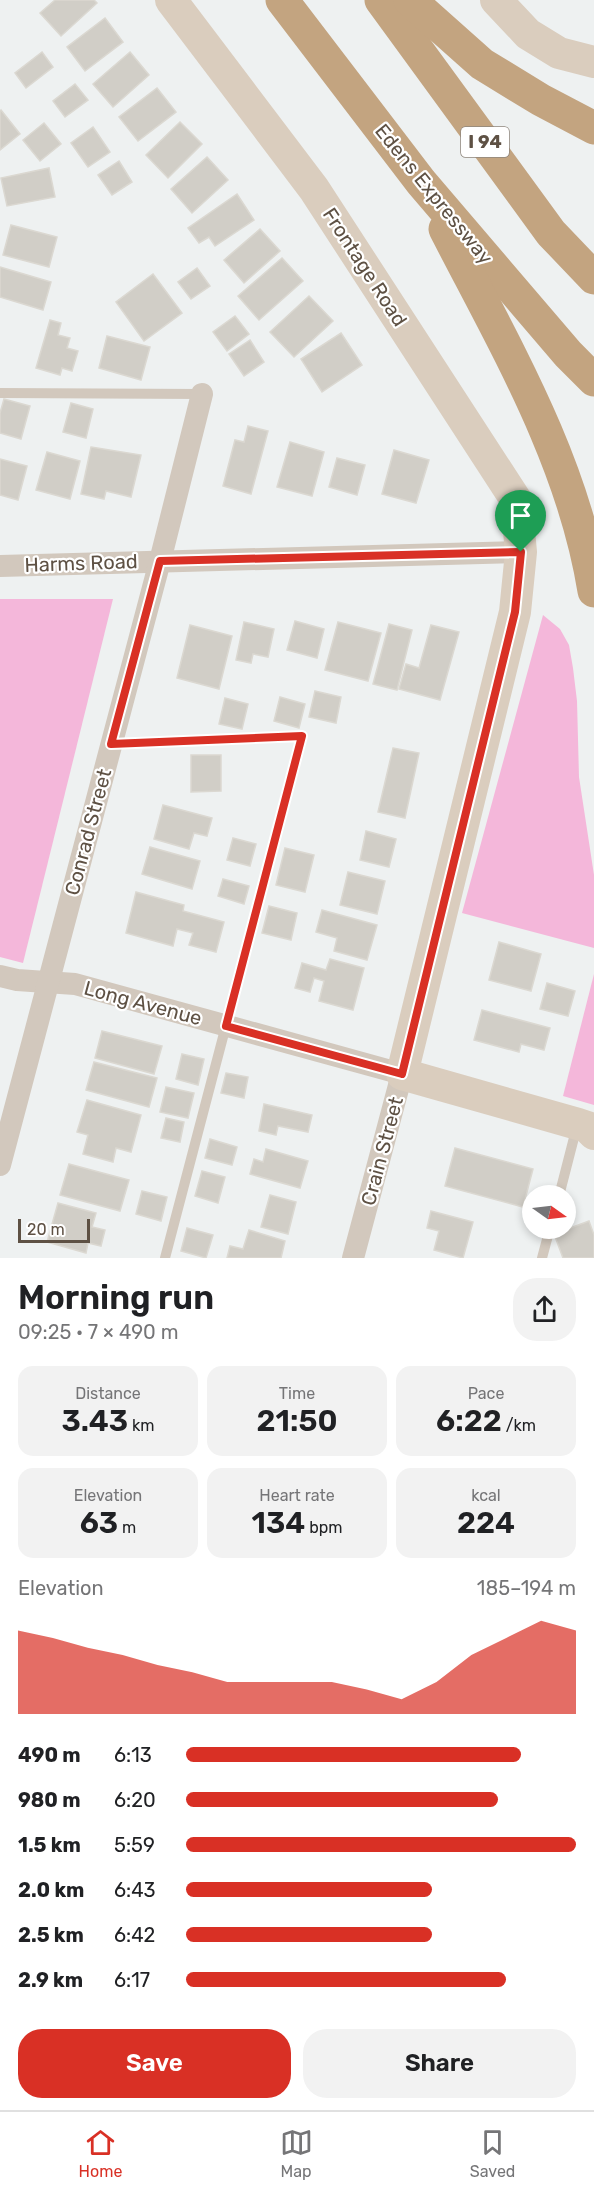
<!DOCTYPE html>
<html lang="en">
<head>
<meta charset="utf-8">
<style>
	body { margin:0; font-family:Rubik,sans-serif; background:#f2f2f2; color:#202124; height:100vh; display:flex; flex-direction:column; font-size:22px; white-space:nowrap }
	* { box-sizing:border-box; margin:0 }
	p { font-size:20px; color:#757577 }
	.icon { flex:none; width:33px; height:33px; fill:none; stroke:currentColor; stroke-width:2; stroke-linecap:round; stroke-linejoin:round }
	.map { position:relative; height:1258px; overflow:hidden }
	.side { display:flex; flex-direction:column; background:#fff; flex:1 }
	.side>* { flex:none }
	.needle { width:39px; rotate:104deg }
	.fabs { position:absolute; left:522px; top:1185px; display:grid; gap:12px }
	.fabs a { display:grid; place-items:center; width:54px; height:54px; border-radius:50%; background:#fff; box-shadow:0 3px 9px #0003; font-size:30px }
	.scale { position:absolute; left:18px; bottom:15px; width:72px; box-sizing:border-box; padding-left:6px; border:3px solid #5e5144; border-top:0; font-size:16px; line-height:21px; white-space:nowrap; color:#5e5144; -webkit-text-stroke:4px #fff; paint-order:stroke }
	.pin { position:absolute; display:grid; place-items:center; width:51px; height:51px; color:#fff; margin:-62px -26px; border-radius:50% 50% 50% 0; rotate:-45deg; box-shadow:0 0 6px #0007 }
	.pin .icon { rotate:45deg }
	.round { display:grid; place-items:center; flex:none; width:63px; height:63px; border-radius:24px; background:#f2f2f2 }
	.head { display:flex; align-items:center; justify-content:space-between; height:102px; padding:0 18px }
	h1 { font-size:33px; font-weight:600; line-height:45px }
	.figures { display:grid; grid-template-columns:repeat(3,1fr); gap:9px; height:102px; padding:6px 18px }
	.figures div { display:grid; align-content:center; border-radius:15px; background:#f2f2f2; text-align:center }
	.figures b { font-size:30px; font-weight:600 }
	.figures small { font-size:16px; font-weight:400 }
	.figures p { font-size:16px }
	.chart { height:168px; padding:12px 18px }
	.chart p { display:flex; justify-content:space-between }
	.chart svg { width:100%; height:108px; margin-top:6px; fill:#d93025; opacity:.7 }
	.primary-button { display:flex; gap:12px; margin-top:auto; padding:12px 18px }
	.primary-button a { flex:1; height:69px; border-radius:24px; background:#d93025; color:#fff; font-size:24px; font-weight:600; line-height:69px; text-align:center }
	.primary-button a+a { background:#f2f2f2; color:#202124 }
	ul { padding:0 18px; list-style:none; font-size:20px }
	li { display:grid; grid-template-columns:96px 72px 1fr; align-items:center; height:45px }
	li i { height:15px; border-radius:8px; background:#d93025 }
	.tabs { display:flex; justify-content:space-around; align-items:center; height:84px; border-top:2px solid #e0e0e0; background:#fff; font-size:16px; color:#757577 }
	.tabs a { display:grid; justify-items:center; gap:3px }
	.tabs .active { color:#d93025 }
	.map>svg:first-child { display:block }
	.green { fill:#f4b7da }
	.building { fill:#d1cec7; stroke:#dbd8d1; stroke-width:1.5 }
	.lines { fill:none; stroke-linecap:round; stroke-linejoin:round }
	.lane { stroke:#d2c8bd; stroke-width:10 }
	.street { stroke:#d2c8bd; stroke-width:22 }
	.secondary { stroke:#dacdbe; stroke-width:32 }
	.highway { stroke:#c3a480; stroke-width:33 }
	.route-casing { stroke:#fff; stroke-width:12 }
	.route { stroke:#d93025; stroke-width:8 }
	.labels { text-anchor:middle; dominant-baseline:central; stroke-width:4.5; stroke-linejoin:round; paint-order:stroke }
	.shield { fill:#fff; stroke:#8e857c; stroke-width:1.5 }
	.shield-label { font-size:18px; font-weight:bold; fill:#5e5144 }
	.street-label { font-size:20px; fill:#5e5144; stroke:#fff }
</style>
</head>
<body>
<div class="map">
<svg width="594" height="1258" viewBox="0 0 594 1258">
	<rect width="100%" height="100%" fill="#eef1f1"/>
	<g class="green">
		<polygon points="0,599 113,599 23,963 0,957"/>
		<polygon points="543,615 560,629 569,645 573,668 577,701 579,777 594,875 594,948 462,913"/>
		<polygon points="594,974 594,1105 563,1096"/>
	</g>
	<g class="building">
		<polygon points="55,0 94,0 97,3 61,36 40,13"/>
		<polygon points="105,18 123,42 85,71 67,47"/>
		<polygon points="42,52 53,67 26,88 15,73"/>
		<polygon points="130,52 149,75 113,107 93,84"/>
		<polygon points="75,84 88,100 65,117 53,101"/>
		<polygon points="157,88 176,112 138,141 119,117"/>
		<polygon points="1,110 20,134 0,150 0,111"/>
		<polygon points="180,122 202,144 168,178 146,155"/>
		<polygon points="44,123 61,144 40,161 23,140"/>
		<polygon points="93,127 110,152 88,167 71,143"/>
		<polygon points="207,157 228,180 192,213 171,189"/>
		<polygon points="119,161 132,182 112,195 98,175"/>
		<polygon points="49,168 55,197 7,206 1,178"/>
		<polygon points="237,194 254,220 215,246 209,237 199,243 188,228"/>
		<polygon points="11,225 57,237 49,267 3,255"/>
		<polygon points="260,229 280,251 244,283 224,260"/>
		<polygon points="282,258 303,281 259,320 238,296"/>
		<polygon points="0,267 51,282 43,310 0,297"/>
		<polygon points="197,268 210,286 191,299 178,282"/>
		<polygon points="153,274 182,313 144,341 116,302"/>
		<polygon points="309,296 333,321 294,357 270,332"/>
		<polygon points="235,316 249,334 227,351 213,332"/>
		<polygon points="50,320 61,323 58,335 70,338 67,348 78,351 72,371 62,368 60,375 36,368"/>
		<polygon points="341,333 362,365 322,392 301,359"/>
		<polygon points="107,336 150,347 141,380 99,368"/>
		<polygon points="250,340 264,362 244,376 229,354"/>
		<polygon points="4,399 30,406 21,439 0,433 0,413"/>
		<polygon points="71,403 93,409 86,438 63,432"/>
		<polygon points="248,426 268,431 251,494 223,486 235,440 244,442"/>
		<polygon points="290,442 324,452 312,496 277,487"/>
		<polygon points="91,447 141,455 131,497 106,491 104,499 81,494"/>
		<polygon points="394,450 429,460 416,503 382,494"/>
		<polygon points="47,452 80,461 70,499 36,490"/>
		<polygon points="337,458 365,465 357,495 329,487"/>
		<polygon points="0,459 27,466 18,500 0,495"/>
		<polygon points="295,621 324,629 317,658 287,650"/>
		<polygon points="244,622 274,629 268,657 253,654 251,663 236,660"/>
		<polygon points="338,622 381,633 368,681 325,670"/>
		<polygon points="389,624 412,630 397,690 373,684"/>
		<polygon points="190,625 232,636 219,689 177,678"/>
		<polygon points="431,625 459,632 440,700 399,689 406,664 419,668"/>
		<polygon points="315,691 341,697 336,723 309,717"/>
		<polygon points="280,697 305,704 299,728 274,721"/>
		<polygon points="225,698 248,704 242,729 219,724"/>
		<polygon points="393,748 419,753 405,818 378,812"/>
		<polygon points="191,755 221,755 221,791 191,792"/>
		<polygon points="163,805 212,818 207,836 194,833 189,849 154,839"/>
		<polygon points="366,831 396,839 389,867 360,860"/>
		<polygon points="233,838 256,844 250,866 227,860"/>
		<polygon points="150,847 200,861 192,889 142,874"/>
		<polygon points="285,848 314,855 305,892 276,885"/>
		<polygon points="348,872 385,881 377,914 340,905"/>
		<polygon points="223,879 249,886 244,904 218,896"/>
		<polygon points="136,892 184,905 183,911 224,922 216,952 189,945 193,933 177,929 173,946 126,933"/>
		<polygon points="269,906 297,913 291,940 262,933"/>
		<polygon points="322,910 377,925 367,960 334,951 337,938 316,932"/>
		<polygon points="499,942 541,954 531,991 489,980"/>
		<polygon points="330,959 364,968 353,1010 319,1001 324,981 314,978 310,992 295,988 302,963 326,970"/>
		<polygon points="547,983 575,991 568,1016 540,1009"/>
		<polygon points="482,1010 550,1028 544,1050 521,1044 519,1052 474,1040"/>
		<polygon points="102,1031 162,1046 154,1074 95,1058"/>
		<polygon points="182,1054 204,1059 198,1085 176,1079"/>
		<polygon points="94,1062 157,1078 149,1107 86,1090"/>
		<polygon points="226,1073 248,1077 244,1098 221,1093"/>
		<polygon points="166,1087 194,1093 188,1118 160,1112"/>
		<polygon points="87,1100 141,1115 131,1152 116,1148 113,1162 83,1154 88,1135 77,1132"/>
		<polygon points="264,1104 312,1115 308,1132 278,1126 276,1135 259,1131"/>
		<polygon points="166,1118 184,1122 180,1142 161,1138"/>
		<polygon points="210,1139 237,1147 232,1165 205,1158"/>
		<polygon points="455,1148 533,1169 523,1207 445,1186"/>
		<polygon points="266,1149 308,1161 300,1188 250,1174 254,1159 263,1162"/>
		<polygon points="69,1164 129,1180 120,1211 60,1195"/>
		<polygon points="202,1171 225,1177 218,1203 195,1196"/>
		<polygon points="142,1191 167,1197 161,1221 136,1214"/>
		<polygon points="270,1195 296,1202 288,1234 261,1227"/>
		<polygon points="58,1203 96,1213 92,1227 105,1230 101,1246 88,1243 86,1253 47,1242"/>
		<polygon points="431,1211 473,1222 463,1258 434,1250 439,1231 427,1228"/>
		<polygon points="589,1221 594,1235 594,1258 563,1258 554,1234"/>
		<polygon points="187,1228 213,1235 206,1258 181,1251"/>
		<polygon points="249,1230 285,1241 281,1258 227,1258 230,1246 243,1249"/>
	</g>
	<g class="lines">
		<g class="lane">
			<polyline points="0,393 202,394"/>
			<polyline points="111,744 302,736 165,1258"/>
			<polyline points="559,1196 577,1126"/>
			<polyline points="542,1258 550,1228"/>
		</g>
		<g class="street">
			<polyline points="0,566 521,552"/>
			<polyline points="0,976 17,980 75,984 402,1074 353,1258"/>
			<polyline points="0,1165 160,561 202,394"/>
		</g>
		<g class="secondary">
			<polyline points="171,0 314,189 516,500 521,552 515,612 402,1074 578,1124 587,1127 594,1134"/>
			<polyline points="496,0 528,34 559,53 594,62"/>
		</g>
		<g class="highway">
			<polyline points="282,0 421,182 568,354 594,380"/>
			<polyline points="381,0 551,233 594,278"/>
			<polyline points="410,0 482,64 541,100 594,128"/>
			<path d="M445 229C505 346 573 460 594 591"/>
		</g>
	</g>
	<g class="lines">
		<defs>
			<polygon id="route" points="521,552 515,612 402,1074 226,1026 302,736 111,744 160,561"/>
		</defs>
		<use href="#route" class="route-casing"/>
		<use href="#route" class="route"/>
	</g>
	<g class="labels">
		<rect class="shield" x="461" y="127" width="48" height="30" rx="4.5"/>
		<g class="shield-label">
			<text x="485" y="142">I 94</text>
		</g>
		<g class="street-label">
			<text transform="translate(434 194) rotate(51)">Edens Expressway</text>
			<text transform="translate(365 267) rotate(57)">Frontage Road</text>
			<text transform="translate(81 563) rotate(-2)">Harms Road</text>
			<text transform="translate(88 832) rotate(-75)">Conrad Street</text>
			<text transform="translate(143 1003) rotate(15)">Long Avenue</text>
			<text transform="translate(382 1151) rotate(-75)">Crain Street</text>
		</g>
	</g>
</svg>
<div class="fabs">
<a><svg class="needle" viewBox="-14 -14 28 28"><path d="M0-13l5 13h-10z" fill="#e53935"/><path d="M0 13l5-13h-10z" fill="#757577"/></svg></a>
</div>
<div class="scale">20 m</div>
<div class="pin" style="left:521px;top:552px;background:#1e9e55"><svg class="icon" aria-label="arrive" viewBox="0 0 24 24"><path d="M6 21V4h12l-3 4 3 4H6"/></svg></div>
</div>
<section class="side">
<div class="head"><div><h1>Morning run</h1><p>09:25 · 7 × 490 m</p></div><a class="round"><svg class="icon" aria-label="share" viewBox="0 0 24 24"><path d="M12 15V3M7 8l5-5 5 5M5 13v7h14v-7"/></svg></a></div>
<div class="figures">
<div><p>Distance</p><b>3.43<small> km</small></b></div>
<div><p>Time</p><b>21:50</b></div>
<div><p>Pace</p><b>6:22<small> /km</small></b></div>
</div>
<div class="figures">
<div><p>Elevation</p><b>63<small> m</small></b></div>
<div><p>Heart rate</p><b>134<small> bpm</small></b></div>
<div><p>kcal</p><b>224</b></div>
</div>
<div class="chart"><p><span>Elevation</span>185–194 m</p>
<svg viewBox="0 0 160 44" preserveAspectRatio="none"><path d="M0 44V10L10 13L20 17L30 20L40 24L50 27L60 31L70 31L80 31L90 31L100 34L110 38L120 31L130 20L140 13L150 6L160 10V44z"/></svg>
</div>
<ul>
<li><b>490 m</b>6:13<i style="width:86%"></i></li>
<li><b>980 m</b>6:20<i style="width:80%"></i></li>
<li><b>1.5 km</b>5:59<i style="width:100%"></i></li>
<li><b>2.0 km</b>6:43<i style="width:63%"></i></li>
<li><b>2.5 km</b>6:42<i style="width:63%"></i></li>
<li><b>2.9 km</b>6:17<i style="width:82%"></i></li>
</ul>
<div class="primary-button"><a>Save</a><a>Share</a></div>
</section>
<nav class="tabs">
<a class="active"><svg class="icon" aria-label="home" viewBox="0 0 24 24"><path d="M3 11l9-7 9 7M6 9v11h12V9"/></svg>Home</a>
<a><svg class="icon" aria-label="map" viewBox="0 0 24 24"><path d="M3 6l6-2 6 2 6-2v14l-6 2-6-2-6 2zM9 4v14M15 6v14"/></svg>Map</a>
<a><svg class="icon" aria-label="saved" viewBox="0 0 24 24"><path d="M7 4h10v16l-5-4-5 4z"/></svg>Saved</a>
</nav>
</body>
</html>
